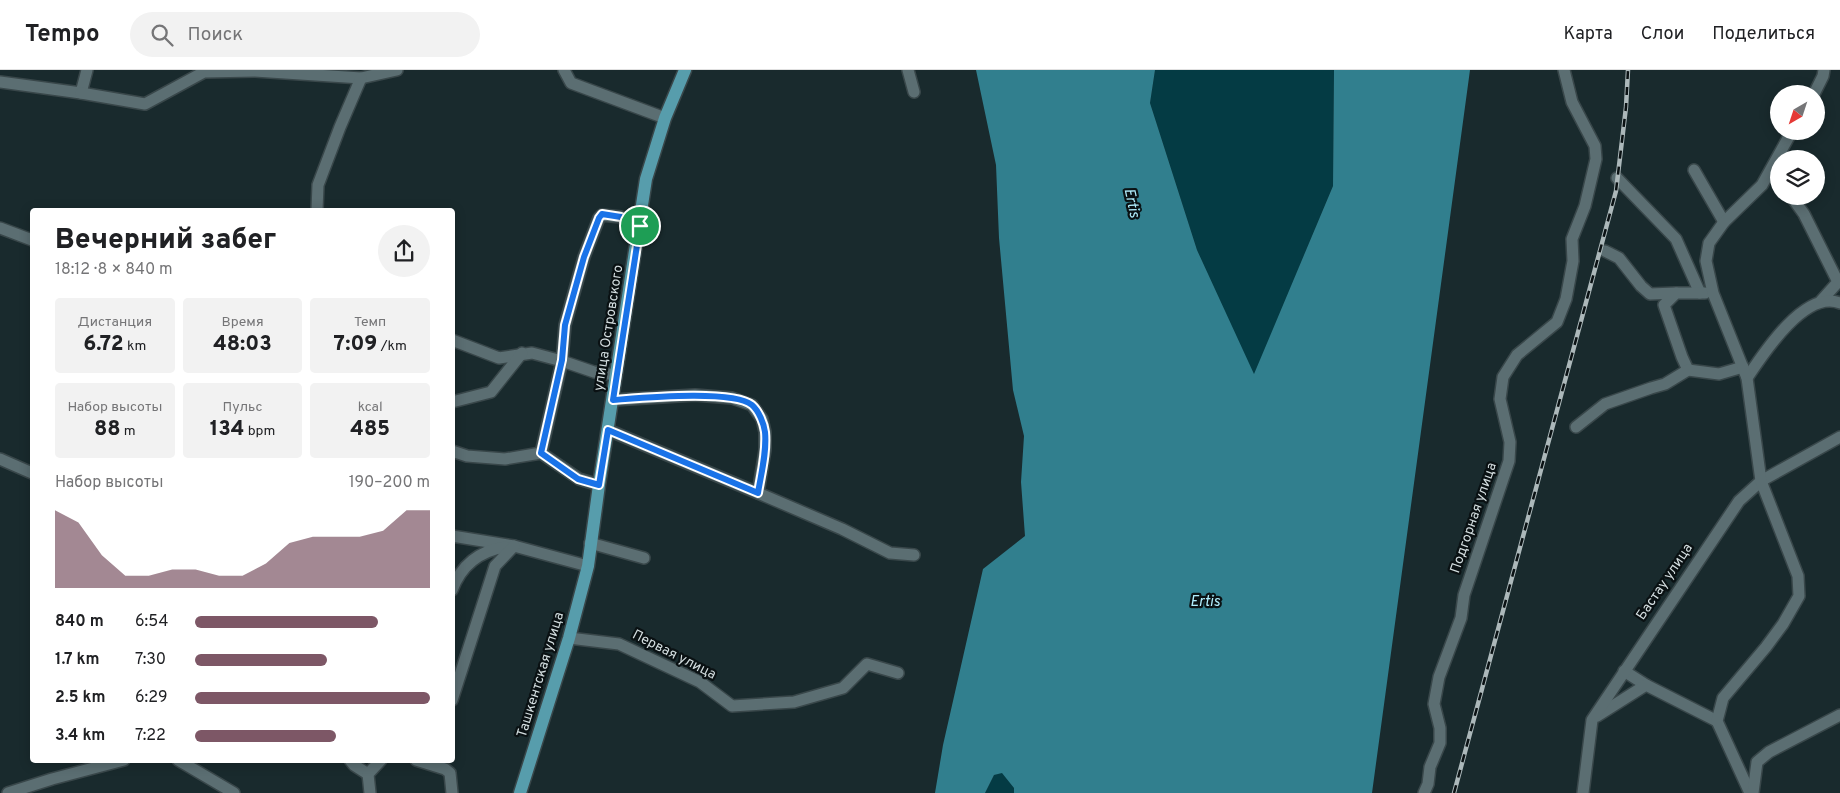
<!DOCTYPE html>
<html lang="ru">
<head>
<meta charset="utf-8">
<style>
	body { margin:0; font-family:Overpass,sans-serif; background:#f2f2f2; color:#202124; height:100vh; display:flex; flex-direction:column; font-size:19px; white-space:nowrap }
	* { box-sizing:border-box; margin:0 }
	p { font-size:16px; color:#757577 }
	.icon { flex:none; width:28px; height:28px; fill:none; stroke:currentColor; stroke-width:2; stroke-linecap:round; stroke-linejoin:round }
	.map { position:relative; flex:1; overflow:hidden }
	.panel { position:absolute; left:30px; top:138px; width:425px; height:555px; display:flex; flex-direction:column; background:#fff; border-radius:5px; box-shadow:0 2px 12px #0003 }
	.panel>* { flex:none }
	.needle { width:32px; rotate:219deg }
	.buttons { position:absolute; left:1770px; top:15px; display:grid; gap:10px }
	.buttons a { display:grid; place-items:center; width:55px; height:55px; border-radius:50%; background:#fff; box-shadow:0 2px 12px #0003; font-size:25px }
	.pin { position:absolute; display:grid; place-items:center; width:42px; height:42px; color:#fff; margin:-21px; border:2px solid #fff; border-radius:50%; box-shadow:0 1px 5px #0007 }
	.round { display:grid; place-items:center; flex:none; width:52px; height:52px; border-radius:26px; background:#f2f2f2 }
	.headline { display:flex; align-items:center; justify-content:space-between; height:85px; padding:0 25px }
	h1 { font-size:28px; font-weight:800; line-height:38px }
	.stats { display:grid; grid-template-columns:repeat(3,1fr); gap:8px; height:85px; padding:5px 25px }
	.stats div { display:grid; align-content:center; border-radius:5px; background:#f2f2f2; text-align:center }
	.stats b { font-size:21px; font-weight:800 }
	.stats small { font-size:14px; font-weight:400 }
	.stats p { font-size:14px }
	.chart { height:140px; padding:10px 25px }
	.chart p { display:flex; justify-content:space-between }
	.chart svg { width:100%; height:90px; margin-top:5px; fill:#7d5766; opacity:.7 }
	ul { padding:0 25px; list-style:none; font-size:16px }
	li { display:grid; grid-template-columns:80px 60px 1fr; align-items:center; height:38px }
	li i { height:12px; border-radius:6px; background:#7d5766 }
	header { display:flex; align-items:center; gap:30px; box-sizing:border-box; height:70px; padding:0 25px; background:#fff; border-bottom:1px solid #e0e0e0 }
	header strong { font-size:24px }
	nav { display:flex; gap:28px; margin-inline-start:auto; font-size:18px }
	.search { width:350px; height:45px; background:#f2f2f2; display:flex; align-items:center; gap:12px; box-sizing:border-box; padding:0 18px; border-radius:28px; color:#757577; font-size:19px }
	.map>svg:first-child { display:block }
	.green { fill:#043b44 }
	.water { fill:#317f8e }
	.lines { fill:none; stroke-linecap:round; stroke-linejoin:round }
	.minor-casing { stroke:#39474a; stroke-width:14 }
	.major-casing { stroke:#39474a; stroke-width:15 }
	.minor { stroke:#5b6e72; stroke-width:11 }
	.major { stroke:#579dac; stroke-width:12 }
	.rail-casing { stroke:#acb8ba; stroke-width:4.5 }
	.rail { stroke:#0a1113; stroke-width:2.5; stroke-dasharray:8; stroke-linecap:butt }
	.route-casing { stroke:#fff; stroke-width:10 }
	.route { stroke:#1a73e8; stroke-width:6 }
	.labels { text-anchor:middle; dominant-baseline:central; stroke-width:4.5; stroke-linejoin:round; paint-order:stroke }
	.street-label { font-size:14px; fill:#d3dddf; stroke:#0a1113 }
	.water-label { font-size:15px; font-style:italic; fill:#b1effe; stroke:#0a1113 }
</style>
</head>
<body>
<header>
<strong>Tempo</strong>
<div class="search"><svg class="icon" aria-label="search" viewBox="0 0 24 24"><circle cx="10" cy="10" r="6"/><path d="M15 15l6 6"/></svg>Поиск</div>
<nav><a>Карта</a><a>Слои</a><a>Поделиться</a></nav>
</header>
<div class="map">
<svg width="1840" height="723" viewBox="0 0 1840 723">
	<rect width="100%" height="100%" fill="#192a2d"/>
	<g class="green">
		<polygon points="1155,0 1334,0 1333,116 1254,305 1197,180 1150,33"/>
		<polygon points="1003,702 1014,718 1014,723 985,723 994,705"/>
	</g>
	<polygon class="water" points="976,0 1155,0 1150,33 1197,180 1254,304 1333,116 1334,0 1470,0 1372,723 1014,723 1014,718 1002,703 994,705 985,723 935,723 943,675 983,499 1025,466 1021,412 1024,366 1013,320 999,168 996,95"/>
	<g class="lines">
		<defs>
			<g id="minor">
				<polyline points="564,0 571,13 665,48"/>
				<polyline points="908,0 914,22"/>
				<polyline points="0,12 81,23 87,0"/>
				<polyline points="81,23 145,34 204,2 255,1 361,8 397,0"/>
				<polyline points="1814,24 1823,6 1824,0"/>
				<polyline points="1694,100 1724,152"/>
				<polyline points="1617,108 1676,169 1700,223"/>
				<polyline points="1791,126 1804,144 1838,212 1821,231"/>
				<polyline points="317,140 318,115 340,57 361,8"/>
				<polyline points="0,158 32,170"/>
				<polyline points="1605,181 1619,188 1641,216 1650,224 1676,223"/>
				<polyline points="452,270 499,288 532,283 562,291 594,302 616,305"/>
				<polyline points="1688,300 1682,287 1664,235 1676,223 1705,223"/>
				<path d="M1747 308C1763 284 1805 219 1840 233"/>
				<polyline points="613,330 695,325 732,328 752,335 762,349 765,362 765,380 758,423"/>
				<polyline points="452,332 491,322 522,283"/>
				<polyline points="1576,357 1605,334 1651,318 1665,314 1688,300 1719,304 1743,297"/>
				<polyline points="608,360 758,423 842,459 890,483 914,485"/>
				<polyline points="452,381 467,386 505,389 541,383 579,409 599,415"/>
				<polyline points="541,383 562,291 565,255 584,187 599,148 602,145 621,147 628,154 640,156"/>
				<polyline points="0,389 32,403"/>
				<polyline points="452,466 514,476 588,496"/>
				<polyline points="590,473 644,488"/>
				<path d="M452 520C461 496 479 481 505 477"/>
				<polyline points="569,568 619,574 700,612 732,636 794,632 843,618 867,594 898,603"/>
				<polyline points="1624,601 1646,615"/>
				<polyline points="452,630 495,496 514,476"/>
				<polyline points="1597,646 1646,615 1717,651"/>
				<polyline points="178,690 234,723"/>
				<polyline points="350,690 354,695 368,704"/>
				<polyline points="416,690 445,699 450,703 452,723"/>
				<polyline points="8,723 52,709 124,690"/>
				<polyline points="370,723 368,704 381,690"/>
				<polyline points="1424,723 1428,714 1430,697 1440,673 1440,658 1434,634 1439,607 1461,548 1464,525 1509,391 1510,372 1500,329 1503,307 1517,285 1557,252 1566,229 1573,191 1572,169 1585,136 1596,89 1595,76 1572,32 1564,0"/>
				<polyline points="1583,723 1592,650 1739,431 1761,411 1840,367"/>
				<polyline points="1750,723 1717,651 1723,628 1766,577 1783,554 1799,526 1798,506 1761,411 1747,308 1713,223 1706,191 1709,173 1724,152 1762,115 1792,61"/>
				<polyline points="1753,723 1757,692 1769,682 1840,645"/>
			</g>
			<polyline id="major" points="520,723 569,568 588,496 599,415 646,109 665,48 685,0"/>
		</defs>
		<use href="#minor" class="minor-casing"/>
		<use href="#major" class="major-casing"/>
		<use href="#minor" class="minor"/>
		<use href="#major" class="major"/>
		<defs>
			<polyline id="rail" points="1454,723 1616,121 1626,37 1628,0"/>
		</defs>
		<use href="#rail" class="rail-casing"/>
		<use href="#rail" class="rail"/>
	</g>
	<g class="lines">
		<defs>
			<path id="route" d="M602 144 621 147 628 154 640 156 613 330C640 328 733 319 752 335 759 341 764 354 765 362 767 382 761 404 758 423L608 360 599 415 578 409 541 383 562 290 565 255 584 187 599 148Z"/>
		</defs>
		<use href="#route" class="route-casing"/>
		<use href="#route" class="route"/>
	</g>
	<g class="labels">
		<g class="street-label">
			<text transform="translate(609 258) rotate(-81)">улица Островского</text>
			<text transform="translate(1474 448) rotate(-71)">Подгорная улица</text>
			<text transform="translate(1665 512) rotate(-56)">Бастау улица</text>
			<text transform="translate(674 585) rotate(27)">Первая улица</text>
			<text transform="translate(541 605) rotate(-73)">Ташкентская улица</text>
		</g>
		<g class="water-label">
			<text transform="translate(1131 133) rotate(78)">Ertis</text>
			<text x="1205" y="532">Ertis</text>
		</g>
	</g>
</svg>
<div class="buttons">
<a><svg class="needle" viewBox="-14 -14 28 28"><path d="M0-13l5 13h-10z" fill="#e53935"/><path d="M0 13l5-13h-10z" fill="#757577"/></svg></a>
<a><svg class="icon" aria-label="layers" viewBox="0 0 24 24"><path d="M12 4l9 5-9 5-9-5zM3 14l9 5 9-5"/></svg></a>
</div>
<div class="pin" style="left:640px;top:156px;background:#1e9e55"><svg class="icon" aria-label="arrive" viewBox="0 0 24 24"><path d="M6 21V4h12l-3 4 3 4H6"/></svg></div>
<section class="panel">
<div class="headline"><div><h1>Вечерний забег</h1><p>18:12 · 8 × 840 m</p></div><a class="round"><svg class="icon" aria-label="share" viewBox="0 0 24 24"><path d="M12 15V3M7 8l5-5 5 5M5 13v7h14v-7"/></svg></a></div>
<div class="stats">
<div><p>Дистанция</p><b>6.72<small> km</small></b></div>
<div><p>Время</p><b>48:03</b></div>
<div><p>Темп</p><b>7:09<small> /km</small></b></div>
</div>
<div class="stats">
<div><p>Набор высоты</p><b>88<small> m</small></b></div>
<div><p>Пульс</p><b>134<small> bpm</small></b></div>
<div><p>kcal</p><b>485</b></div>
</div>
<div class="chart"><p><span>Набор высоты</span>190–200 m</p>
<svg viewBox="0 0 160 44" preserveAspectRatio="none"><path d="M0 44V6L10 12L20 28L30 38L40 38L50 35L60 35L70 38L80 38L90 32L100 22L110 19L120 19L130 19L140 16L150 6L160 6V44z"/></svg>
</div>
<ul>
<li><b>840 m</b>6:54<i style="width:78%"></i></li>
<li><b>1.7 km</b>7:30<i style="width:56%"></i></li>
<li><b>2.5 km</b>6:29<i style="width:100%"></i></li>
<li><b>3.4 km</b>7:22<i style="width:60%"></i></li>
</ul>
</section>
</div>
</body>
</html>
